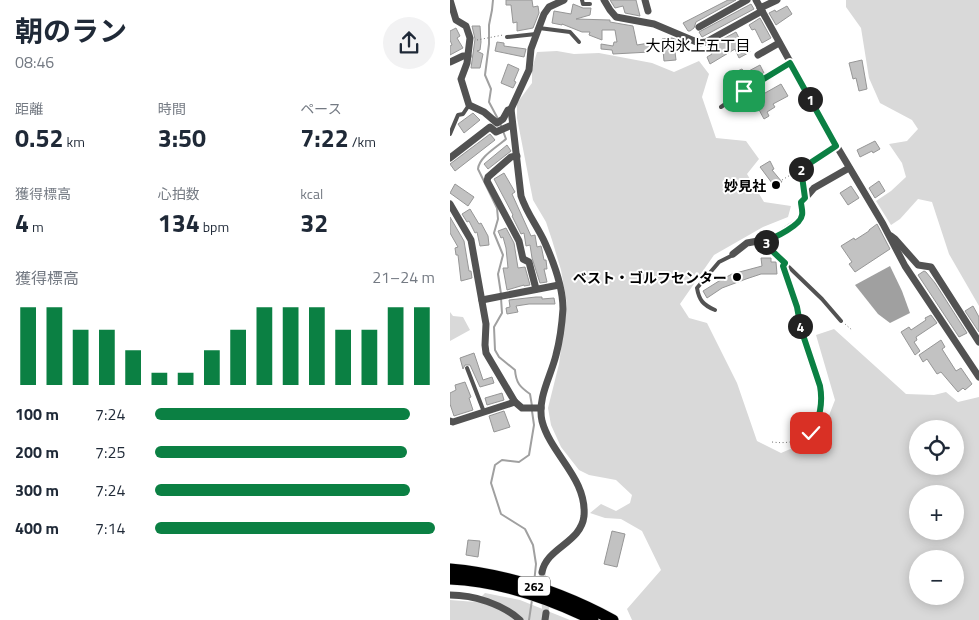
<!DOCTYPE html>
<html lang="ja">
<head>
<meta charset="utf-8">
<style>
	body { margin:0; font-family:"Titillium Web","Noto Sans JP",sans-serif; background:#f2f2f3; color:#1f2937; height:100vh; display:flex; flex-direction:column; font-size:19px; white-space:nowrap }
	* { box-sizing:border-box; margin:0 }
	p { font-size:16px; color:#747a83 }
	.icon { flex:none; width:28px; height:28px; fill:none; stroke:currentColor; stroke-width:2; stroke-linecap:round; stroke-linejoin:round }
	.map { position:relative; flex:1; overflow:hidden }
	.panel { display:flex; flex-direction:column; background:#fff; width:450px }
	.panel>* { flex:none }
	.fabs { position:absolute; left:459px; top:420px; display:grid; gap:10px }
	.fabs a { display:grid; place-items:center; width:55px; height:55px; border-radius:50%; background:#fff; box-shadow:0 2px 12px #0003; font-size:25px }
	.pin { position:absolute; display:grid; place-items:center; width:42px; height:42px; color:#fff; margin:-21px; border-radius:10px; box-shadow:0 2px 8px #0006 }
	.km { position:absolute; width:25px; height:25px; margin:-12px; border-radius:50%; background:#222; color:#fff; font-size:14px; line-height:25px; text-align:center }
	.round { display:grid; place-items:center; flex:none; width:52px; height:52px; border-radius:26px; background:#f2f2f3 }
	.summary { display:flex; align-items:center; justify-content:space-between; height:85px; padding:0 15px }
	h1 { font-size:28px; font-weight:700; line-height:38px }
	.stats { display:grid; grid-template-columns:repeat(3,1fr); gap:8px; height:85px; padding:5px 15px }
	.stats div { display:grid; align-content:center }
	.stats b { font-size:25px; font-weight:700 }
	.stats small { font-size:14px; font-weight:400 }
	.stats p { font-size:14px }
	.chart { height:140px; padding:10px 15px }
	.chart p { display:flex; justify-content:space-between }
	.chart svg { width:100%; height:90px; margin-top:5px; stroke:#0b8043; stroke-width:6 }
	ul { padding:0 15px; list-style:none; font-size:16px }
	li { display:grid; grid-template-columns:80px 60px 1fr; align-items:center; height:38px }
	li i { height:12px; border-radius:6px; background:#0b8043 }
	main { display:flex; flex:1; min-height:0 }
	.map>svg:first-child { display:block }
	.green { fill:#d9d9d9; fill-rule:evenodd }
	.water { fill:#a0a0a0 }
	.lines { fill:none; stroke-linecap:round; stroke-linejoin:round }
	.stream { stroke:#a0a0a0; stroke-width:2 }
	.building { fill:#c2c2c2; stroke:#969696 }
	.minor-tunnel { stroke:#d9d9d9; stroke-width:7; stroke-dasharray:7 3.5; stroke-linecap:butt }
	.trunk-casing { stroke:#dbdbdb; stroke-width:12 }
	.path { stroke:#747474; stroke-width:1; stroke-dasharray:1 2.5; stroke-linecap:butt }
	.service { stroke:#525252; stroke-width:4 }
	.minor { stroke:#525252; stroke-width:7 }
	.trunk { stroke:#000; stroke-width:11 }
	.route-casing { stroke:#fff; stroke-width:10 }
	.route { stroke:#0b8043; stroke-width:6 }
	.poi-dot { fill:#000; stroke:#fff; stroke-width:2 }
	.labels { text-anchor:middle; dominant-baseline:central; stroke-width:4; stroke-linejoin:round; paint-order:stroke }
	.shield { fill:#fff; stroke:#4c4c4c; stroke-width:1 }
	.shield-label { font-size:12px; font-weight:bold; fill:#000 }
	.poi-label { font-size:14px; font-weight:bold; fill:#000; stroke:#fff; text-anchor:end }
	.neighbourhood-label { font-size:15px; fill:#000; stroke:#fff }
</style>
</head>
<body>
<main>
<section class="panel">
<div class="summary"><div><h1>朝のラン</h1><p>08:46</p></div><a class="round"><svg class="icon" aria-label="share" viewBox="0 0 24 24"><path d="M12 15V3M7 8l5-5 5 5M5 13v7h14v-7"/></svg></a></div>
<div class="stats">
<div><p>距離</p><b>0.52<small> km</small></b></div>
<div><p>時間</p><b>3:50</b></div>
<div><p>ペース</p><b>7:22<small> /km</small></b></div>
</div>
<div class="stats">
<div><p>獲得標高</p><b>4<small> m</small></b></div>
<div><p>心拍数</p><b>134<small> bpm</small></b></div>
<div><p>kcal</p><b>32</b></div>
</div>
<div class="chart"><p><span>獲得標高</span>21–24 m</p>
<svg viewBox="0 0 160 44" preserveAspectRatio="none"><path d="M5 44V6M15 44V6M25 44V17M35 44V17M45 44V27M55 44V38M65 44V38M75 44V27M85 44V17M95 44V6M105 44V6M115 44V6M125 44V17M135 44V17M145 44V6M155 44V6"/></svg>
</div>
<ul>
<li><b>100 m</b>7:24<i style="width:91%"></i></li>
<li><b>200 m</b>7:25<i style="width:90%"></i></li>
<li><b>300 m</b>7:24<i style="width:91%"></i></li>
<li><b>400 m</b>7:14<i style="width:100%"></i></li>
</ul>
</section>
<div class="map">
<svg width="529" height="620" viewBox="0 0 529 620">
	<rect width="100%" height="100%" fill="#fff"/>
	<g class="green">
		<polygon points="396,0 529,0 529,306 499,254 482,202 468,199 450,219 441,225 426,201 441,191 456,177 452,163 439,144 457,141 468,129 462,120 430,103 419,78 411,28 396,7"/>
		<path d="M107 51 124 54 149 53 202 63 224 72 249 61 259 74 252 97 266 138 296 141 309 159 297 174 314 202 341 206 338 217 313 227 264 255 230 304 239 318 257 323 287 383 307 441 331 453 371 436 385 400 366 335 384 329 456 394 484 395 496 392 508 402 529 397V620H182L177 609 211 570 192 531 171 519 155 518 140 513 151 504 166 511 180 503 182 495 166 480 139 475 129 470 111 447 101 425 98 408 109 364 117 304 111 270 102 240 96 222 83 200 67 118V103L82 83V69L87 52ZM468 429H505V466H468ZM468 494H505V531H468ZM468 559H505V596H468Z"/>
		<polygon points="0,312 3,316 13,317 20,330 0,341"/>
		<polygon points="35,593 70,600 120,620 0,620 0,600 26,602"/>
	</g>
	<polygon class="water" points="440,266 452,291 460,313 440,323 428,314 405,285"/>
	<g class="lines">
		<g class="stream">
			<polyline points="43,0 42,10 39,25 39,44 35,75 41,89 39,102 48,119"/>
			<path d="M50 123 56 139C47 147 29 157 28 169L47 208 48 219 44 233 53 255 48 274 51 294"/>
			<path d="M51 298 52 313 44 327 45 350 49 357 65 370C66 383 70 387 80 394L82 406"/>
			<polyline points="82,411 84,425 79,455 69,462 52,460 45,465 41,483 51,514 75,529 83,545 86,564 84,583"/>
			<polyline points="79,620 82,600"/>
		</g>
	</g>
	<g class="building">
		<polygon points="56,0 82,0 83,7 88,6 89,13 83,28 67,31 67,22 63,23 61,5 56,5"/>
		<polygon points="160,0 186,0 190,16 175,13 173,6 165,8"/>
		<polygon points="278,0 286,0 246,22 244,28 240,31 238,31 233,23"/>
		<polygon points="123,4 133,8 141,8 140,15 126,19 160,20 160,22 183,26 187,45 199,43 200,52 163,54 162,50 151,49 151,44 163,46 164,42 167,42 165,30 152,30 152,40 139,35 140,32 132,32 112,24 112,25 102,23 104,11 121,14"/>
		<polygon points="301,4 304,9 252,37 249,32"/>
		<polygon points="337,6 342,14 326,25 319,13 325,10 326,12"/>
		<polygon points="310,18 321,38 312,43 305,29 302,30 299,25"/>
		<polygon points="22,26 30,26 31,42 30,50 27,51 33,54 30,68 21,68 25,39"/>
		<polygon points="6,28 10,36 7,38 13,48 0,55 0,46 2,45 0,40 0,31"/>
		<polygon points="286,32 292,44 295,43 300,52 289,58 285,49 260,64 257,57 262,54 258,47"/>
		<polygon points="222,38 230,41 231,51 225,52 226,60 214,61 212,39"/>
		<polygon points="47,42 54,43 54,46 76,49 74,57 45,51"/>
		<polygon points="412,60 417,89 409,91 406,78 403,79 399,63"/>
		<polygon points="58,64 69,69 64,81 66,82 63,88 51,83"/>
		<polygon points="310,65 314,73 292,84 285,72 292,69 295,73"/>
		<polygon points="331,84 338,96 323,104 325,107 317,112 319,116 314,119 302,97 307,95 308,97"/>
		<polygon points="23,113 30,120 14,133 8,124"/>
		<polygon points="40,134 45,140 5,171 0,164"/>
		<polygon points="425,141 430,149 423,153 422,151 410,157 407,150"/>
		<polygon points="57,145 61,151 38,169 34,164"/>
		<polygon points="320,161 324,169 322,170 332,182 325,187 310,167"/>
		<polygon points="54,173 65,192 62,194 81,236 85,235 87,247 91,246 92,250 94,260 96,260 97,269 94,269 97,282 90,283 82,258 80,245 76,246 74,233 71,234 62,216 63,215 44,179"/>
		<polygon points="429,181 435,191 425,198 419,188"/>
		<polygon points="5,184 24,197 18,206 0,193"/>
		<polygon points="401,186 409,198 398,205 390,193"/>
		<polygon points="20,209 29,224 31,223 38,236 39,245 30,246 27,232 25,233 19,221 17,222 12,214"/>
		<polygon points="0,217 14,241 19,271 21,271 22,278 11,281 8,255 6,255 5,248 8,247 0,233"/>
		<polygon points="427,224 440,249 405,272 399,264 402,262 391,246 404,238 405,240 419,231 419,230"/>
		<polygon points="56,228 64,243 68,268 75,267 80,285 74,286 74,285 57,290 53,268 58,268 56,248 53,237 51,238 48,231"/>
		<polygon points="311,258 321,258 321,262 326,262 327,274 311,274 296,279 272,288 257,298 253,291 269,281 282,274 312,266"/>
		<polygon points="474,271 476,272 485,283 517,333 509,337 468,275"/>
		<polygon points="86,297 92,297 92,299 104,298 105,304 79,304 66,306 68,312 57,314 56,308 60,307 59,300"/>
		<polygon points="523,306 529,317 529,332 515,311"/>
		<polygon points="481,315 487,323 466,337 467,340 464,342 470,351 465,355 451,332 459,327 461,330 476,320 475,318"/>
		<polygon points="491,340 495,347 492,349 506,371 511,368 522,384 515,390 513,388 508,392 491,372 487,374 477,359 473,362 469,355"/>
		<polygon points="24,353 33,380 42,377 44,383 30,387 20,365 15,365 13,369 10,358"/>
		<polygon points="15,382 21,397 19,398 23,410 4,416 0,404 0,393 6,390 5,385"/>
		<polygon points="52,393 54,400 37,405 35,398"/>
		<polygon points="54,411 60,427 44,432 39,416"/>
		<polygon points="162,531 175,534 167,567 154,564"/>
		<polygon points="18,540 30,541 28,557 16,555"/>
	</g>
	<g class="lines">
		<polyline class="minor-tunnel" points="92,572 96,613"/>
		<defs>
			<g id="trunk">
				<path d="M0 569C57 574 113 593 163 620"/>
				<path d="M0 579C51 581 98 598 143 620"/>
			</g>
		</defs>
		<use href="#trunk" class="trunk-casing"/>
		<g class="path">
			<polyline points="27,40 53,35"/>
			<polyline points="352,173 353,189"/>
			<polyline points="332,180 347,171"/>
			<polyline points="395,324 402,330"/>
			<path d="M322 442C371 448 378 408 365 371"/>
		</g>
		<g class="service">
			<polyline points="132,0 133,4 140,4"/>
			<polyline points="89,28 120,32 129,42"/>
			<polyline points="57,37 86,34"/>
			<polyline points="271,107 307,82 340,63"/>
			<polyline points="0,134 8,115 13,114 19,105"/>
			<polyline points="351,169 386,145"/>
			<polyline points="316,240 318,247 372,299 391,321"/>
			<polyline points="335,263 333,266 347,307 351,329 364,367"/>
			<path d="M265 310C253 305 249 300 247 288L269 262 283 255"/>
			<polyline points="17,368 34,412"/>
		</g>
		<g class="minor">
			<polyline points="0,0 6,20 16,26 20,38 17,63 11,79 19,105 34,112 47,123 53,119 58,110 61,109"/>
			<polyline points="154,0 160,10 166,17 204,24 249,43 256,42 312,11"/>
			<polyline points="195,0 198,11"/>
			<polyline points="306,0 386,145 433,224 455,266 529,377"/>
			<polyline points="310,8 327,0"/>
			<polyline points="249,27 297,0"/>
			<polyline points="308,55 329,43"/>
			<polyline points="0,62 13,56 18,56"/>
			<polyline points="67,156 61,157 38,177 37,181 69,241 73,259 79,262 86,289"/>
			<polyline points="0,158 40,127 46,132 62,125"/>
			<polyline points="0,204 21,240 36,324 35,345 36,353 65,402"/>
			<polyline points="441,236 445,239 468,265 481,267 529,342"/>
			<polyline points="283,254 297,243 324,238 349,221 352,216 351,203 364,188 399,168"/>
			<polyline points="32,300 109,285"/>
			<polyline points="0,421 3,422 65,402 72,408 91,408"/>
			<path d="M92 572C97 547 131 543 134 516 137 478 101 455 92 421 87 398 101 376 106 355 110 340 112 324 113 309 113 288 104 263 95 243 88 227 77 214 71 196L61 109 79 70 81 49 94 14 99 7 114 0"/>
			<path d="M0 595C24 595 52 604 70 620"/>
			<polyline points="95,620 96,613"/>
		</g>
		<use href="#trunk" class="trunk"/>
	</g>
	<g class="lines">
		<defs>
			<path id="route" d="M294 91 340 63 386 146 351 169 355 198 351 202C351 206 353 211 352 215 351 225 325 238 316 240L318 247 335 263 333 266 347 307 351 329 370 386C373 402 370 420 361 433"/>
		</defs>
		<use href="#route" class="route-casing"/>
		<use href="#route" class="route"/>
	</g>
	<g class="poi-dot">
		<circle cx="326" cy="185" r="5"/>
		<circle cx="287" cy="277" r="5"/>
	</g>
	<g class="labels">
		<rect class="shield" x="68" y="576.5" width="32" height="19" rx="4"/>
		<g class="shield-label">
			<text x="84" y="586">262</text>
		</g>
		<g class="poi-label">
			<text x="316" y="185">妙見社</text>
			<text x="277" y="277">ベスト・ゴルフセンター</text>
		</g>
		<g class="neighbourhood-label">
			<text x="248" y="45">大内氷上五丁目</text>
		</g>
	</g>
</svg>
<div class="fabs">
<a><svg class="icon" aria-label="locate" viewBox="0 0 24 24"><circle cx="12" cy="12" r="6"/><path d="M12 2v4M12 18v4M2 12h4M18 12h4"/></svg></a>
<a>+</a>
<a>−</a>
</div>
<div class="pin" style="left:294px;top:91px;background:#1e9e55"><svg class="icon" aria-label="arrive" viewBox="0 0 24 24"><path d="M6 21V4h12l-3 4 3 4H6"/></svg></div>
<div class="pin" style="left:361px;top:433px;background:#d93025"><svg class="icon" aria-label="check" viewBox="0 0 24 24"><path d="M5 12l5 5 9-10"/></svg></div>
<b class="km" style="left:360px;top:99px">1</b>
<b class="km" style="left:351px;top:169px">2</b>
<b class="km" style="left:316px;top:242px">3</b>
<b class="km" style="left:350px;top:326px">4</b>
</div>
</main>
</body>
</html>
